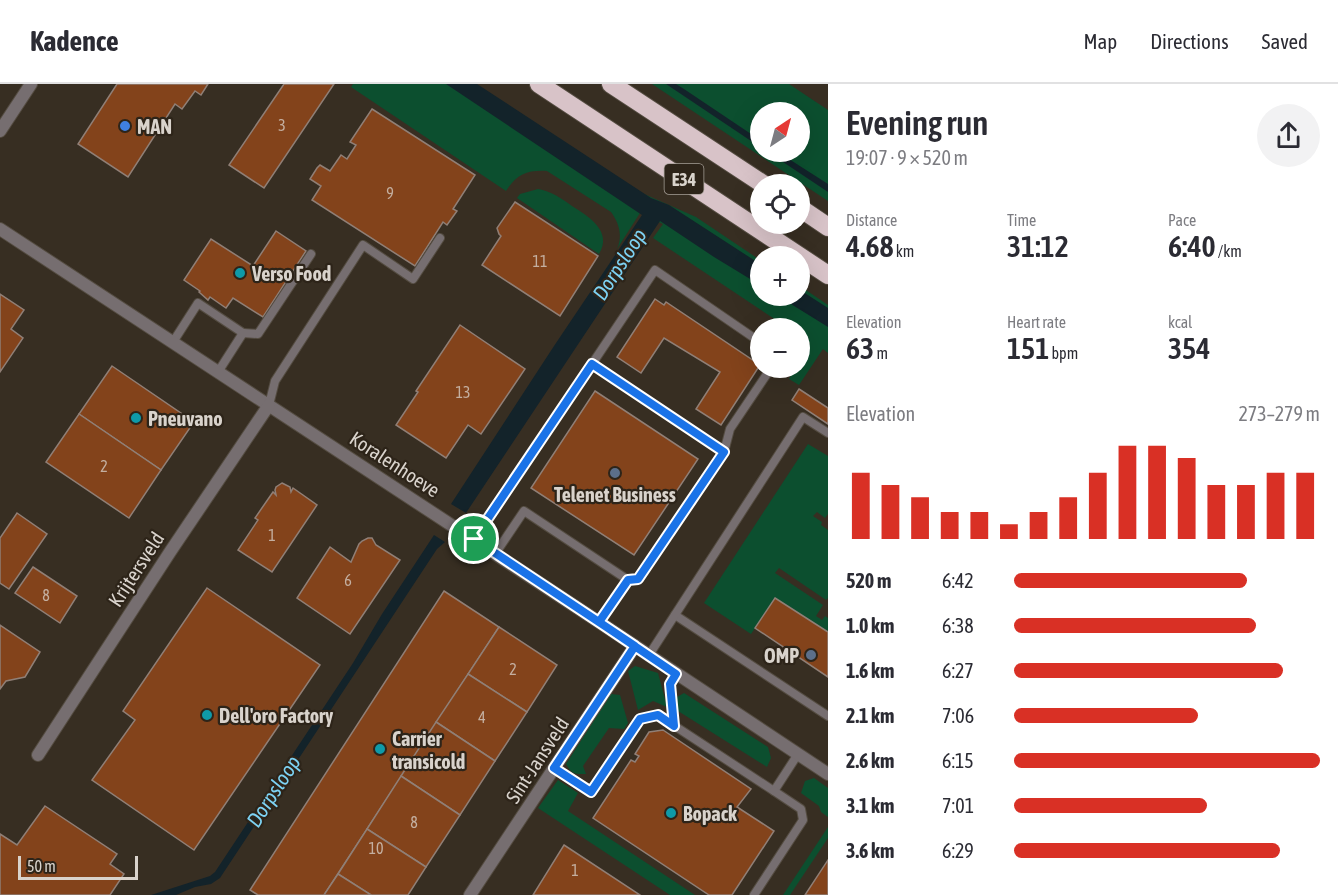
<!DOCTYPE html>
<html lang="en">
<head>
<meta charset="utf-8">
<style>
	body { margin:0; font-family:"Asap Condensed",sans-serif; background:#f2f2f3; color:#2b2b33; height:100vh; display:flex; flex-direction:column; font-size:22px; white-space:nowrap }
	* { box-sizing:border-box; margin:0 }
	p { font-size:20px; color:#7c7c81 }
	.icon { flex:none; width:33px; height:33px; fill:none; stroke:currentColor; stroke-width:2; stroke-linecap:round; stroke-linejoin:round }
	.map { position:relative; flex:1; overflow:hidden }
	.side { display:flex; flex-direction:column; background:#fff; width:510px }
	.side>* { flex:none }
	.needle { width:39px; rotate:36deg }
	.controls { position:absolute; left:750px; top:18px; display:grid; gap:12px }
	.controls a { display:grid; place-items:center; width:60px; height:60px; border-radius:50%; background:#fff; box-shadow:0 6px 24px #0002; font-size:30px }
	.scale { position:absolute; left:18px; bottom:15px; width:120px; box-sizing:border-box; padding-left:6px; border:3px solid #d9d3cc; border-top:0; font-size:16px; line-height:21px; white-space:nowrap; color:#d9d3cc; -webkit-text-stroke:4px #2d2419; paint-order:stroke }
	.pin { position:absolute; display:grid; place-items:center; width:51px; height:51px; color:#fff; margin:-26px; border:3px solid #fff; border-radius:50%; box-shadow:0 2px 6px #0007 }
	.round { display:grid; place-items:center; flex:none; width:63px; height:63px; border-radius:32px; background:#f2f2f3 }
	.headline { display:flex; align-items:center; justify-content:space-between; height:102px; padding:0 18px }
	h1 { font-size:33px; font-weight:600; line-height:45px }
	.metrics { display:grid; grid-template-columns:repeat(3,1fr); gap:9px; height:102px; padding:6px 18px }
	.metrics div { display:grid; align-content:center }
	.metrics b { font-size:30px; font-weight:600 }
	.metrics small { font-size:16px; font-weight:400 }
	.metrics p { font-size:16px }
	.chart { height:168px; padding:12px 18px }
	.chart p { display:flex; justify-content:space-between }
	.chart svg { width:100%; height:108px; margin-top:6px; stroke:#d93025; stroke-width:6 }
	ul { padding:0 18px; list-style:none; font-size:20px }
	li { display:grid; grid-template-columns:96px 72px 1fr; align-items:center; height:45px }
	li i { height:15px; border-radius:8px; background:#d93025 }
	header { display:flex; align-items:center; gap:36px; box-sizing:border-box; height:84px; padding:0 30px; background:#fff; border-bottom:2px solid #e1e1e2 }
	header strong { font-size:28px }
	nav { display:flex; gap:33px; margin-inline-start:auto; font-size:21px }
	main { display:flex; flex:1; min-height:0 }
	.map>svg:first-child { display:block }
	.green { fill:#0c4f2f; fill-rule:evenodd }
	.water { fill:#13232a }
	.building { fill:#83431b; stroke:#907f76; stroke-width:1.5 }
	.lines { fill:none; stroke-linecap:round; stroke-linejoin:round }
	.lane-casing { stroke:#544c41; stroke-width:10 }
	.street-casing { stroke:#544c41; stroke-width:14 }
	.highway-casing { stroke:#544c41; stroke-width:20 }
	.lane { stroke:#766e70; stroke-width:8 }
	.street { stroke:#766e70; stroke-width:12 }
	.highway { stroke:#d8c3c8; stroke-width:18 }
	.route-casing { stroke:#fff; stroke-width:12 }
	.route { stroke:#1a73e8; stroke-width:8 }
	.shop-dot { fill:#3f7fe0; stroke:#2d2419; stroke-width:2 }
	.culture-dot { fill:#0f9aa8; stroke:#2d2419; stroke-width:2 }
	.service-dot { fill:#5c6f8a; stroke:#2d2419; stroke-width:2 }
	.labels { text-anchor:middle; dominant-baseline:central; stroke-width:4.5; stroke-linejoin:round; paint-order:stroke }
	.number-label { font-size:16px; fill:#c4afa0 }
	.shield { fill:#2d2419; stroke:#a59e96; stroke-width:1.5 }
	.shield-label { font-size:18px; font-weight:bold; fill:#d9d3cc }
	.poi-label { font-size:20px; font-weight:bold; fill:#d9d3cc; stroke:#2d2419; text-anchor:start }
	.street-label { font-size:20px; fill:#d9d3cc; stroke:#2d2419 }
	.water-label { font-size:21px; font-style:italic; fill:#7dd2f3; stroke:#2d2419 }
</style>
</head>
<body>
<header>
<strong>Kadence</strong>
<nav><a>Map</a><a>Directions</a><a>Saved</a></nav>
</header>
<main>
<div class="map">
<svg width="828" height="811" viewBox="0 0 828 811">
	<rect width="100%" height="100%" fill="#372e22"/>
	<g class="green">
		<path d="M353 0H476L635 106 696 133 760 176V212H800V202L828 221V269L823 265 799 301 789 295 795 284H800V277L810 259 800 252V244H788L653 154 663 140 640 129 617 165C623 152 619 139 611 128L547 87C527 86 517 90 506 107L351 3Z"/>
		<path d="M652 0H789L828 26V117ZM760 28H800V68H760Z"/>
		<path d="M538 105C551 107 561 114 572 122 588 132 613 147 599 170L517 114 520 110Z"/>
		<polygon points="808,360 828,372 828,430 825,434 817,428 813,432 822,438 821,441 828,446 828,514 826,516 779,484 775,489 823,521 816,532 822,536 825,532 828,534 828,548 775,514 751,550 704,519"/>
		<polygon points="635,582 658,589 667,623 653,617 638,626 628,587"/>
		<polygon points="684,609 768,663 771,674 767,683 678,627 677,613"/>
		<path d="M611 610 620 611 628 639 624 645 609 644 583 682 586 690C575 690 572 691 566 680Z"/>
		<polygon points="814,694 828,704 828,733 821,728 819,722 801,709 805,697"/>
		<polygon points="558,696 578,709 568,727 695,811 670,811 538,724"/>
		<polygon points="828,743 828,754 790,811 783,811"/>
	</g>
	<g class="water">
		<polygon points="446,0 477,0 651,114 669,121 760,180 760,201 714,173 660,137 466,429 451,420 554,262 642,131"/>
		<polygon points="666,0 676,0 684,5 760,56 760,63"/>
		<polygon points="768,68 778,68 828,100 828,108"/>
		<polygon points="800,206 828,224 828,243 778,212 800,212"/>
		<polygon points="434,451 445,458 437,465 220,794 211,800 195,803 176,811 151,811 210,792 215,788 353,579 382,530"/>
	</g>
	<g class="building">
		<polygon points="117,0 208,0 201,11 195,7 182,25 175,20 128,93 78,60"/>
		<polygon points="284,0 334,0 264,104 229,81"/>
		<polygon points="372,25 475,91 453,125 457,127 447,141 443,138 415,182 312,116 321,102 310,95 317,84 320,81 330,87 341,71 347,75 356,61 350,58"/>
		<polygon points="515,118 598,172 560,232 482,181 501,152 499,150 497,144"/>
		<polygon points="276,147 306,167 263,233 233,214 226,224 210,213 208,216 199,208 200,207 184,196 211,155 253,182"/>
		<polygon points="0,210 24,226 11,245 23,254 0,288"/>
		<polygon points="655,215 664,221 666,218 760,281 721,341 696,325 720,288 664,254 641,289 617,273"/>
		<polygon points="460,241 525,285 481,350 468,341 446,374 396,341 418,308 416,307"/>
		<polygon points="112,282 194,338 161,386 79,330"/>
		<polygon points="799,305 828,324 828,340 792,316"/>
		<polygon points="595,307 698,375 634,471 531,404"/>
		<polygon points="79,330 161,386 129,434 46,378"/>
		<polygon points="282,399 290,403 291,408 293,404 317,421 272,488 238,466 258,436 255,434 273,408 276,411 275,406 276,403"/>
		<polygon points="17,429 47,450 9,505 0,499 0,454"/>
		<polygon points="368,454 372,454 376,461 400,476 350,550 297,514 330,463 351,478 359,460 362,457"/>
		<polygon points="33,483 77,512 60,539 15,509"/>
		<polygon points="207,504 320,581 194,766 92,696 135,636 123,627"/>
		<polygon points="444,507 499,543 324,811 258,811 250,806"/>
		<polygon points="775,514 828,548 828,593 755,544"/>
		<polygon points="0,541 40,568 25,593 6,597 0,605"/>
		<polygon points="499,543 557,581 527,628 468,590"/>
		<polygon points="468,590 527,628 495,677 436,638"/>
		<polygon points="436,638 495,677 460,731 401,692"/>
		<polygon points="663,646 751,705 737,723 774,747 732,811 709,811 593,734 631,676 635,678 639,672 635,670 649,648"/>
		<polygon points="401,692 460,731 426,783 367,745"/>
		<polygon points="45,722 117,770 110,780 124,790 110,811 0,811 0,750 17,761"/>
		<polygon points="367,745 426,783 408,811 371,811 338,790"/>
		<polygon points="564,761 640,811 533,811"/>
		<polygon points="828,776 828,811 805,811"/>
		<polygon points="338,790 371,811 324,811"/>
	</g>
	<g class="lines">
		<defs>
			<g id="lane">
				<polyline points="173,258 198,219 243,249"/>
				<polyline points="592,280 655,186 760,258"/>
				<polyline points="218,288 243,249 258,250 311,170"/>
				<polyline points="269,321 275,297 363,161 413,195 440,154"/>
				<polyline points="724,368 730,345 771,284"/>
				<polyline points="474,455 592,280 724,368 638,495 628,496"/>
				<polyline points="495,470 524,427 628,496 599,538"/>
				<polyline points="675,531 828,632"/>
				<polyline points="649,571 803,333 828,349"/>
				<polyline points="673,642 670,600 676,590"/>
				<polyline points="554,684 592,708 640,635 658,631 774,707 798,670"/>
				<polyline points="754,811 803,736 801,725 774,707"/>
			</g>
			<g id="street">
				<polyline points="0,47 31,0"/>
				<polyline points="0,145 599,538 828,690"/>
				<polyline points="38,671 170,468 269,321"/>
				<polyline points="470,811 635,562"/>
			</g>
			<g id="highway">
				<polyline points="539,0 828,191"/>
				<polyline points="611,0 763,100"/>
				<polyline points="800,124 828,143"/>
			</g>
		</defs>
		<use href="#lane" class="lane-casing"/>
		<use href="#street" class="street-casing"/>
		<use href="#highway" class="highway-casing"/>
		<use href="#lane" class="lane"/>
		<use href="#street" class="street"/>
		<use href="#highway" class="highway"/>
	</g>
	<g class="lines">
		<defs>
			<polyline id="route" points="474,455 635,562 554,684 591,708 640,635 658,631 674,642 670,600 676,590 599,538 628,496 638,495 724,368 592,280 474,455"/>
		</defs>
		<use href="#route" class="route-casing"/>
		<use href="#route" class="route"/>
	</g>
	<circle class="shop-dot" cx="125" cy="42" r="6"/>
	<g class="culture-dot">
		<circle cx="240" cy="189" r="6"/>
		<circle cx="136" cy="334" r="6"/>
		<circle cx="207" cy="631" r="6"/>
		<circle cx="380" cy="665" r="6"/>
		<circle cx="671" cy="729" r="6"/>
	</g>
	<g class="service-dot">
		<circle cx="615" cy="389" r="6"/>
		<circle cx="811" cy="571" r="6"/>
	</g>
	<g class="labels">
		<g class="number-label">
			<text x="282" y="41">3</text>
			<text x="390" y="109">9</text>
			<text x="540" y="177">11</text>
			<text x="463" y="308">13</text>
			<text x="104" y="382">2</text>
			<text x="272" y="451">1</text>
			<text x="348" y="496">6</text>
			<text x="46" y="511">8</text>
			<text x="513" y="585">2</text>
			<text x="482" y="633">4</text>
			<text x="414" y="738">8</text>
			<text x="376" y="764">10</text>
			<text x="575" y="786">1</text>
		</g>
		<rect class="shield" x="664.5" y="80" width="39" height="30" rx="4.5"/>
		<g class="shield-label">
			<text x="684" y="95">E34</text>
		</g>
		<g class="poi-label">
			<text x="137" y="42">MAN</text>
			<text x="252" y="189">Verso Food</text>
			<text x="148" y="334">Pneuvano</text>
			<text x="615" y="410" text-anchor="middle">Telenet Business</text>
			<text x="799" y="571" text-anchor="end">OMP</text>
			<text x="219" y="631">Dell'oro Factory</text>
			<text x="392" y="654">Carrier<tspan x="392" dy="23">transicold</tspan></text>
			<text x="683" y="729">Bopack</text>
		</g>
		<g class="street-label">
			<text transform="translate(395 380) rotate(33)">Koralenhoeve</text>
			<text transform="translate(136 485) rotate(-57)">Krijtersveld</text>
			<text transform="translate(537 676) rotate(-57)">Sint-Jansveld</text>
		</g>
		<g class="water-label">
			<text transform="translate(619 180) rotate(-57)">Dorpsloop</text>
			<text transform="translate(273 707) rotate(-57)">Dorpsloop</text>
		</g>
	</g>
</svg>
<div class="controls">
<a><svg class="needle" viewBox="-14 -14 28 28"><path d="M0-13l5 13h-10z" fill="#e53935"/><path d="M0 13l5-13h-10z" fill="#7c7c81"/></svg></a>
<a><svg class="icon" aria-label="locate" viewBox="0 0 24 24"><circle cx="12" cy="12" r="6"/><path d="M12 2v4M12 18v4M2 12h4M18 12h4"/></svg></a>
<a>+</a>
<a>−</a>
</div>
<div class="scale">50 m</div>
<div class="pin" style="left:474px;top:455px;background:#1e9e55"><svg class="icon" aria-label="arrive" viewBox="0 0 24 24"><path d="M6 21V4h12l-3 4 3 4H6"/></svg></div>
</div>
<section class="side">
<div class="headline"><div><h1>Evening run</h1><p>19:07 · 9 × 520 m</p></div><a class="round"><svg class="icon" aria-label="share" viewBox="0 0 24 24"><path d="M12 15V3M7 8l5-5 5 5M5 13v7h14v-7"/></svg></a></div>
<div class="metrics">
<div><p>Distance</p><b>4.68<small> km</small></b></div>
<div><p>Time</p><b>31:12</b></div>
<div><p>Pace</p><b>6:40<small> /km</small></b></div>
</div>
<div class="metrics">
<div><p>Elevation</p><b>63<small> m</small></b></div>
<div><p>Heart rate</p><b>151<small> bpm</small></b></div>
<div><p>kcal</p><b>354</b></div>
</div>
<div class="chart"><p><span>Elevation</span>273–279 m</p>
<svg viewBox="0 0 160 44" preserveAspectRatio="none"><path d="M5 44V17M15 44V22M25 44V27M35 44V33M45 44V33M55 44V38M65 44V33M75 44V27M85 44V17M95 44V6M105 44V6M115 44V11M125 44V22M135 44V22M145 44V17M155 44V17"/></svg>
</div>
<ul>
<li><b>520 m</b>6:42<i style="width:76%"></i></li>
<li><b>1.0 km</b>6:38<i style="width:79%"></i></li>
<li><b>1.6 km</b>6:27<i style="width:88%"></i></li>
<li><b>2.1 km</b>7:06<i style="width:60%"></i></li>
<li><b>2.6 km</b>6:15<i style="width:100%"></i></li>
<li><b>3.1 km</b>7:01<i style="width:63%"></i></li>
<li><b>3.6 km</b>6:29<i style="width:87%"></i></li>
</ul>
</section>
</main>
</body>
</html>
